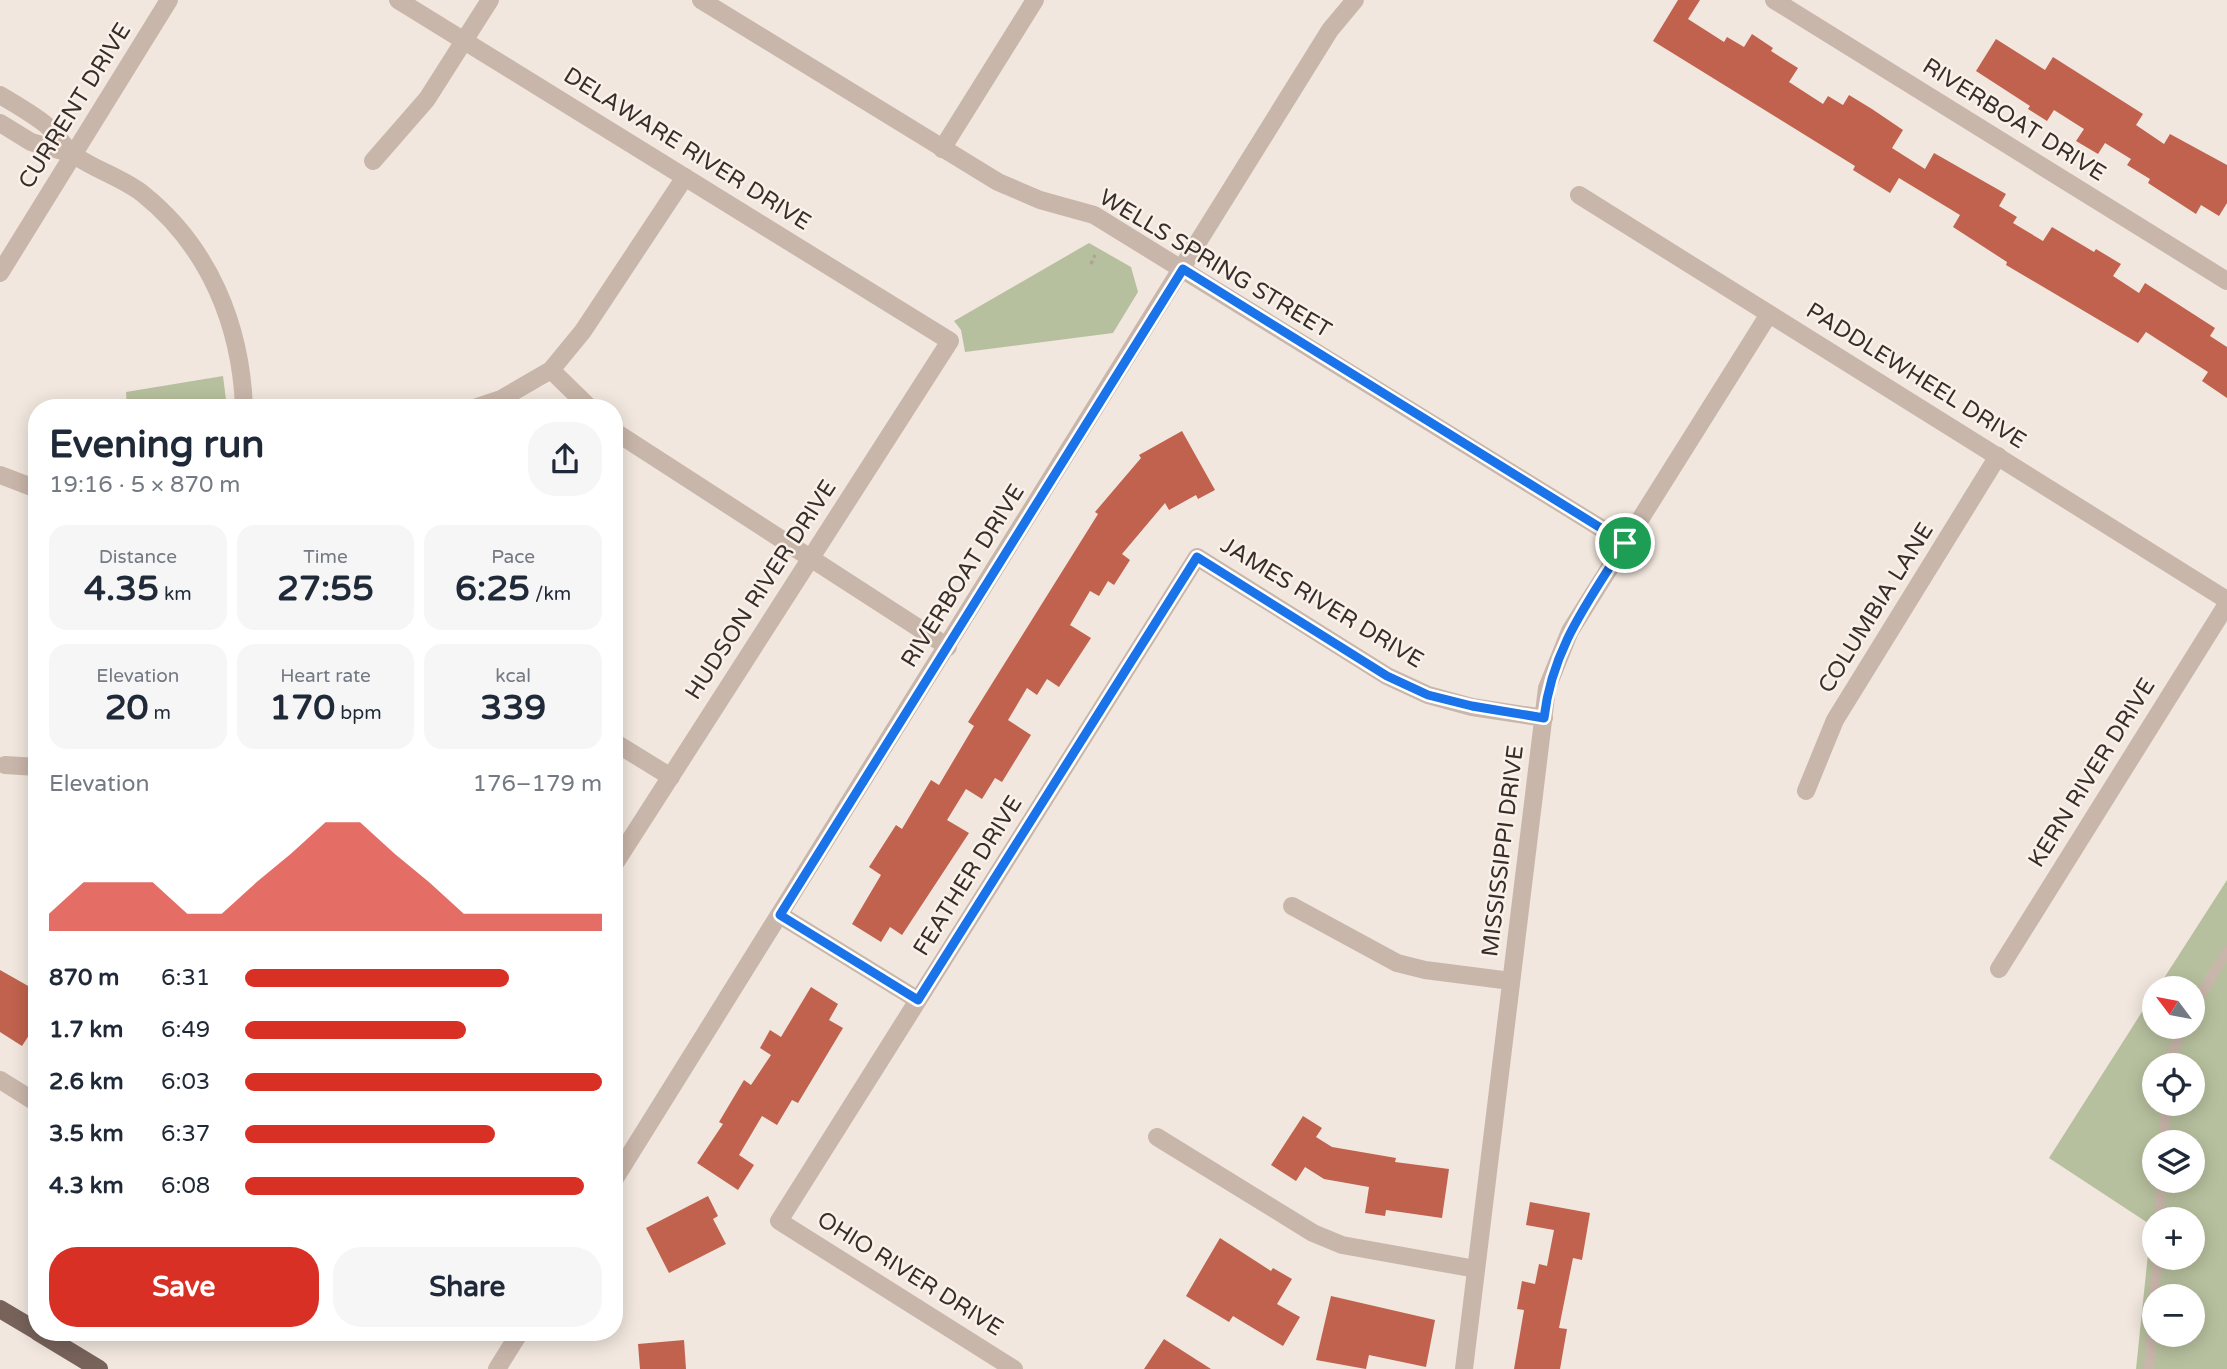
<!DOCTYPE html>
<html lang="en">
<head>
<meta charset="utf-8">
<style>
	body { margin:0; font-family:"Varela Round",sans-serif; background:#f6f6f7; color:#1f2937; height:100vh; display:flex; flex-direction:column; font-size:26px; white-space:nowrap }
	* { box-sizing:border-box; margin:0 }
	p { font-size:23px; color:#747a83 }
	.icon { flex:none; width:38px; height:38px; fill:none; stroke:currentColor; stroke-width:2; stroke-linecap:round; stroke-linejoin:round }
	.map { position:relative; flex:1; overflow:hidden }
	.details { position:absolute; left:28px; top:399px; width:595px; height:942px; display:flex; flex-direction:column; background:#fff; border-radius:28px; box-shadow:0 4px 18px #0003 }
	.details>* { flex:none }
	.needle { width:46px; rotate:302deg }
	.tools { position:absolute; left:2142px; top:976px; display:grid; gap:14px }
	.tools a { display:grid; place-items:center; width:63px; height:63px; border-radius:50%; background:#fff; box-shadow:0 4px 18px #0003; font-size:35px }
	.pin { position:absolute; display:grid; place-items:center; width:60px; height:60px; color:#fff; margin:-30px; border:4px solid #fff; border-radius:50%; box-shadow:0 2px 7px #0007 }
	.round { display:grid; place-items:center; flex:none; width:74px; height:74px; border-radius:28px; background:#f6f6f7 }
	.head { display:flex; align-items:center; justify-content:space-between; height:119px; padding:0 21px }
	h1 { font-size:38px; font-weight:800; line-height:52px }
	.stats { display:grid; grid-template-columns:repeat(3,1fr); gap:10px; height:119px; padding:7px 21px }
	.stats div { display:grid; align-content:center; border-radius:18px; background:#f6f6f7; text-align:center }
	.stats b { font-size:35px; font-weight:800 }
	.stats small { font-size:19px; font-weight:400 }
	.stats p { font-size:19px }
	.chart { height:196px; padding:14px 21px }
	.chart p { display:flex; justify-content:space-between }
	.chart svg { width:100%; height:126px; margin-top:7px; fill:#d93025; opacity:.7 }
	.button { display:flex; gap:14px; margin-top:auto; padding:14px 21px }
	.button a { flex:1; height:80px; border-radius:28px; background:#d93025; color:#fff; font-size:28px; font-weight:800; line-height:80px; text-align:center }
	.button a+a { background:#f6f6f7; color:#1f2937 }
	ul { padding:0 21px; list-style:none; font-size:23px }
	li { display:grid; grid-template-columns:112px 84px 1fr; align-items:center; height:52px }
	li i { height:18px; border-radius:9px; background:#d93025 }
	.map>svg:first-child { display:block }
	.green { fill:#b7c09e; fill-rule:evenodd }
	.building { fill:#c0624d }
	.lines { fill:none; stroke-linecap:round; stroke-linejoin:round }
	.path { stroke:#b5a094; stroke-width:3.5; stroke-dasharray:3.5 3.5; stroke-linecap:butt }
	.service { stroke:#c9b6aa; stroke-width:10 }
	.minor { stroke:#c9b6aa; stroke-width:18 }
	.primary { stroke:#78635b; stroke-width:18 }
	.route-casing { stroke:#fff; stroke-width:14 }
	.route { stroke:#1a73e8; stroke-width:9 }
	.labels { text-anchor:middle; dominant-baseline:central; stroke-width:5; stroke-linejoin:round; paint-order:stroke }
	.street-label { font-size:23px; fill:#372d29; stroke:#f9f1ea }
</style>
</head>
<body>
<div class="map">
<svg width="2227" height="1369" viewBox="0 0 2227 1369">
	<rect width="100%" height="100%" fill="#f1e7de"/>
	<g class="green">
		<polygon points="1089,243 1131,267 1138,292 1113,333 965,352 961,330 954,321"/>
		<polygon points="223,376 227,408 127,408 126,392"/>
		<path d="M2227 880V1369H2136L2151 1225 2049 1158 2154 993V1027H2193V989H2157ZM2154 1066H2193V1104H2154ZM2154 1143H2193V1181H2154ZM2154 1220H2193V1258H2154ZM2154 1297H2193V1335H2154Z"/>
	</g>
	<g class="building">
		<polygon points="1678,0 1700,0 1688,19 1724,42 1727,37 1744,47 1752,34 1773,48 1771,51 1798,68 1789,82 1823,104 1828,96 1843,105 1849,95 1872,109 1903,130 1892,148 1925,169 1934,153 2006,194 1999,206 2017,217 2013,223 2043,241 2052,227 2094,252 2096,249 2121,264 2113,276 2139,293 2145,283 2215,328 2210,336 2227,347 2227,398 2202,381 2208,372 2146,332 2138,343 2006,265 2007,262 1953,227 1960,215 1899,178 1890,193 1853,170 1855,166 1653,41"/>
		<polygon points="1996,39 2045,70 2053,57 2143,114 2136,125 2164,144 2170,134 2227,165 2227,203 2219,216 2201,205 2196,214 2148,183 2150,179 2127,165 2131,159 2105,143 2098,154 2076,141 2084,129 2054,110 2047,121 2028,109 2030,106 1976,71"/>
		<polygon points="1182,431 1215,490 1198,499 1196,495 1169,510 1165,503 1122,554 1130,560 1114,585 1108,581 1099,596 1090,591 1070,625 1091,638 1059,687 1047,679 1037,695 1027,688 1008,720 1031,735 1002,782 995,778 982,799 966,789 947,820 969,833 902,935 890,927 881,942 852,924 881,875 869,867 896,825 902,829 931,780 939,785 974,726 968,722 1098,514 1095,512 1141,458 1139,455"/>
		<polygon points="0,970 37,991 37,1023 22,1046 0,1032"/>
		<polygon points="811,987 838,1004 829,1020 843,1028 798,1103 792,1100 777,1125 762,1116 739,1155 754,1165 738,1190 697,1163 723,1124 719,1122 744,1080 751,1085 771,1055 760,1048 770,1030 781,1037"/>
		<polygon points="1303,1116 1322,1128 1316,1137 1332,1147 1396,1158 1395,1162 1449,1169 1442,1218 1386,1210 1385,1216 1365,1213 1369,1187 1324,1179 1305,1167 1296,1181 1271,1165"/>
		<polygon points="708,1196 718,1216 713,1219 726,1244 669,1273 646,1228"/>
		<polygon points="1530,1202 1590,1213 1582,1260 1573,1258 1559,1328 1567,1329 1560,1369 1514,1369 1524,1310 1517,1309 1522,1281 1535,1284 1539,1264 1547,1266 1554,1230 1526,1225"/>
		<polygon points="1220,1238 1271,1271 1273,1268 1292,1279 1277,1304 1300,1317 1283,1346 1233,1316 1229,1322 1186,1296"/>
		<polygon points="1331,1296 1435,1320 1426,1367 1369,1355 1366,1369 1316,1360"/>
		<polygon points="1164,1339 1211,1369 1144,1369"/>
		<polygon points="684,1340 686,1369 640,1369 638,1344"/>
	</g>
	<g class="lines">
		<polyline class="path" points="1091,264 1095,255"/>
		<g class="service">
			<polyline points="2193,1008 2227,951"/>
			<polyline points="2166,1066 2184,1027"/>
			<polyline points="2164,1143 2166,1104"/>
			<polyline points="2159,1220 2162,1181"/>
			<polyline points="2149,1369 2157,1258"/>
		</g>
		<g class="minor">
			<polyline points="398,0 950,341 614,865"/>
			<polyline points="701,0 998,182 1040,200 1094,215 1625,543"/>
			<polyline points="1774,0 2227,281"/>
			<path d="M0 95C15 104 31 113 45 124 56 133 63 146 74 155 95 170 123 178 143 194 209 247 241 325 244 408"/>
			<polyline points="0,123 31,142 73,154"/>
			<polyline points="942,149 1035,0"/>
			<polyline points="373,161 427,99 490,0"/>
			<polyline points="1579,195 2227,600"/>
			<polyline points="0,273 169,0"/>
			<polyline points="551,370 590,408"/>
			<polyline points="474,408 501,399 551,370 583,331 685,177"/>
			<polyline points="614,431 948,647"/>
			<polyline points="0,475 37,489"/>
			<polyline points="614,742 671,777"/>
			<polyline points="5,765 37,767"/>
			<polyline points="1806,791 1835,720 1998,456"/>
			<polyline points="1292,906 1397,963 1425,970 1511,981"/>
			<polyline points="780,915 918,1000"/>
			<polyline points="1999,969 2227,604"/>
			<polyline points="0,1080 37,1103"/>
			<polyline points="1157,1137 1313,1233 1342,1245 1476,1269"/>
			<polyline points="614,1180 1330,30 1355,0"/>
			<polyline points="497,1369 520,1332"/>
			<polyline points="1014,1369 779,1221 1197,557 1387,676 1428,695 1472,707 1544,718"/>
			<polyline points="1464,1369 1547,688 1570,631 1769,314"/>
		</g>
		<g class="primary">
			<polyline points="0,1309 37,1331"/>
			<polyline points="38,1332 99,1369"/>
		</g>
	</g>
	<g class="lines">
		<defs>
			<path id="route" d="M1183 269 1625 543C1589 601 1552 648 1544 718L1472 706 1428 695 1387 676 1197 557 918 1000 780 915Z"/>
		</defs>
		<use href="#route" class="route-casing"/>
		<use href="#route" class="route"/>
	</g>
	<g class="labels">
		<g class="street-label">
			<text transform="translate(75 106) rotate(-58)">CURRENT DRIVE</text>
			<text transform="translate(2014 120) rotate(32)">RIVERBOAT DRIVE</text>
			<text transform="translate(687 149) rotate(32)">DELAWARE RIVER DRIVE</text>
			<text transform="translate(1215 264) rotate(31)">WELLS SPRING STREET</text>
			<text transform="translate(1916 376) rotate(32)">PADDLEWHEEL DRIVE</text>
			<text transform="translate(963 576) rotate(-58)">RIVERBOAT DRIVE</text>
			<text transform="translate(761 590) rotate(-57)">HUDSON RIVER DRIVE</text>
			<text transform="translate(1322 603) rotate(31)">JAMES RIVER DRIVE</text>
			<text transform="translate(1876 608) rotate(-58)">COLUMBIA LANE</text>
			<text transform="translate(2092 773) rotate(-58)">KERN RIVER DRIVE</text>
			<text transform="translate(1503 851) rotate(-83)">MISSISSIPPI DRIVE</text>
			<text transform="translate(968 876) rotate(-58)">FEATHER DRIVE</text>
			<text transform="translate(910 1274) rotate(32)">OHIO RIVER DRIVE</text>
		</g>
	</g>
</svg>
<div class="tools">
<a><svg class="needle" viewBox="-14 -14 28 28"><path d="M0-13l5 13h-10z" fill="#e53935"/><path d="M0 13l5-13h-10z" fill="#747a83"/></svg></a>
<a><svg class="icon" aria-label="locate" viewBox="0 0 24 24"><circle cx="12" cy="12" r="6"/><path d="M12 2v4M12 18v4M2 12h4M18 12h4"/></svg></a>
<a><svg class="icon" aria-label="layers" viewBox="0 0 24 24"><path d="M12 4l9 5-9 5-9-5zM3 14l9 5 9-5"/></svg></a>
<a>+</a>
<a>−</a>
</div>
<div class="pin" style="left:1625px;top:543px;background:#1e9e55"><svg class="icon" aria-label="arrive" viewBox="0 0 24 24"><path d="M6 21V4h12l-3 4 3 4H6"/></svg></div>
<section class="details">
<div class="head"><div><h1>Evening run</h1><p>19:16 · 5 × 870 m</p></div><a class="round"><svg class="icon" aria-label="share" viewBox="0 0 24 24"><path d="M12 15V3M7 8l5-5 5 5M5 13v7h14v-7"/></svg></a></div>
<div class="stats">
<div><p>Distance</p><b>4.35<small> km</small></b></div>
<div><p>Time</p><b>27:55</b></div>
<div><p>Pace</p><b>6:25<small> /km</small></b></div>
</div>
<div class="stats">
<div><p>Elevation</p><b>20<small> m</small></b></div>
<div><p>Heart rate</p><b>170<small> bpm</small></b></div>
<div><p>kcal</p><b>339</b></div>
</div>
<div class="chart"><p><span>Elevation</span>176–179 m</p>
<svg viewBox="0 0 160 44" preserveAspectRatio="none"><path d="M0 44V38L10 27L20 27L30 27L40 38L50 38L60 27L70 17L80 6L90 6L100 17L110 27L120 38L130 38L140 38L150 38L160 38V44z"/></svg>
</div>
<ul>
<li><b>870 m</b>6:31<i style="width:74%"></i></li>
<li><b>1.7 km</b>6:49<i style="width:62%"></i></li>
<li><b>2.6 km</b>6:03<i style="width:100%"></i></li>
<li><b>3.5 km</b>6:37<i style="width:70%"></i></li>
<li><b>4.3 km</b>6:08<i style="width:95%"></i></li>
</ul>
<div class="button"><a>Save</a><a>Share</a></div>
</section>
</div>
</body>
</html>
